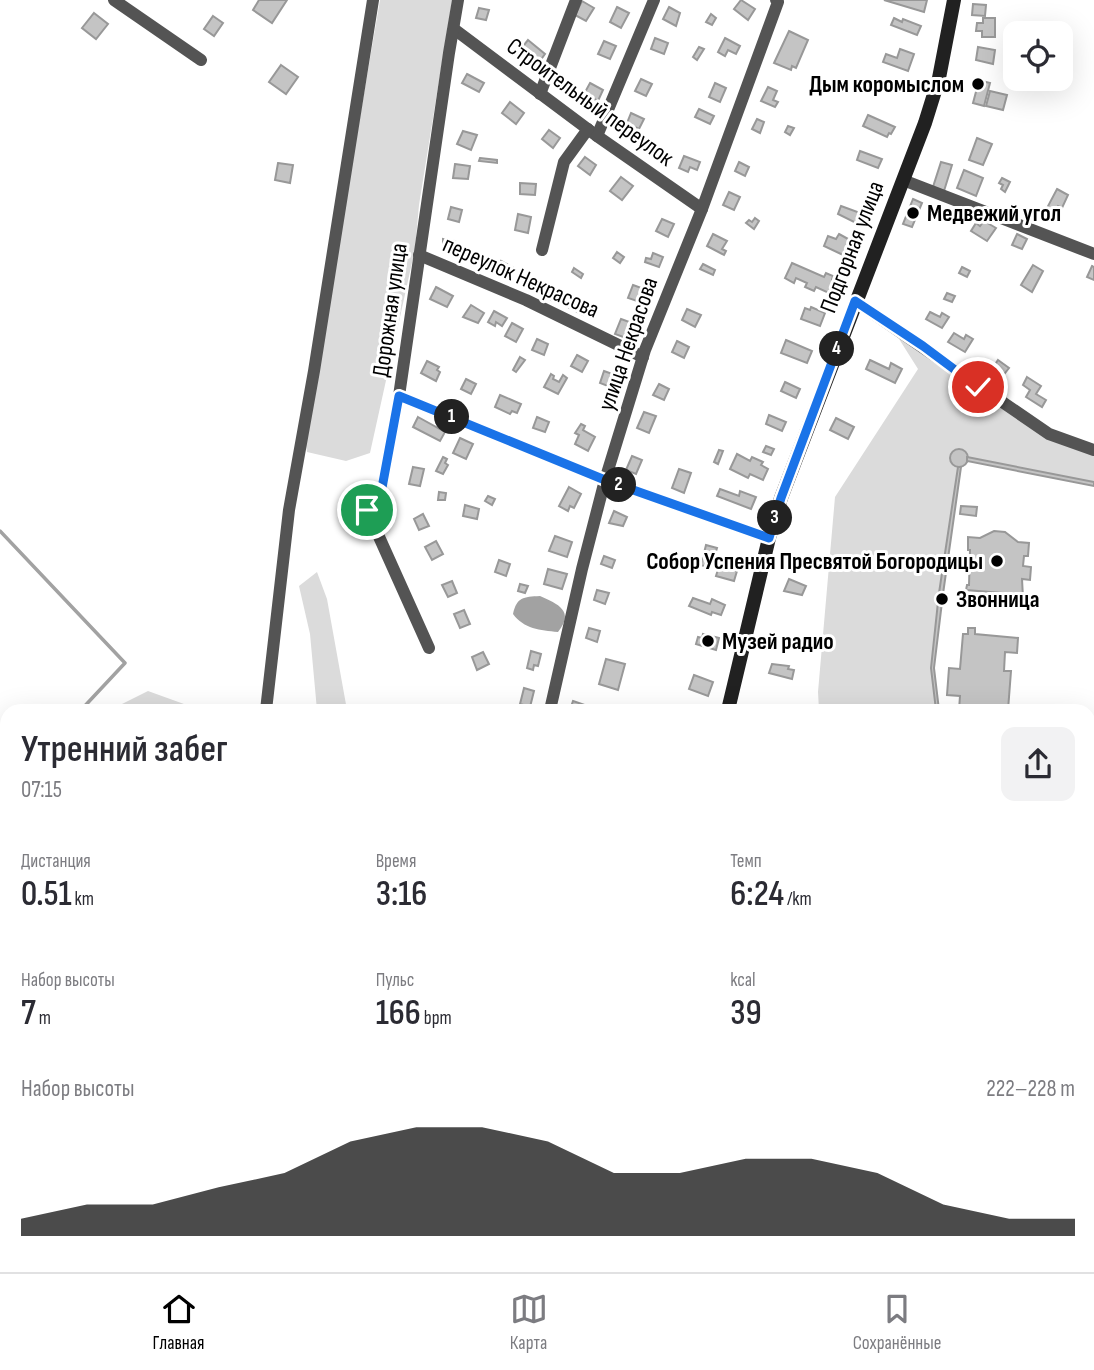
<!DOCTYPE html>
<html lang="ru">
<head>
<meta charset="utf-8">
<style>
	body { margin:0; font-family:"Sofia Sans Condensed",sans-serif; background:#f2f2f3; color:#2b2b33; height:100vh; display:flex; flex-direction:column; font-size:26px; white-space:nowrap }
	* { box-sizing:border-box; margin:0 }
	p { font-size:23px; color:#7c7c81 }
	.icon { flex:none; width:38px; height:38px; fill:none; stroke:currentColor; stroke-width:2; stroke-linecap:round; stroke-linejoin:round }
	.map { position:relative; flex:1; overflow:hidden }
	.drawer { position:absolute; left:0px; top:704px; width:1096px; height:569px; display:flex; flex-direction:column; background:#fff; border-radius:21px 21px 0 0; box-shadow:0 7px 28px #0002 }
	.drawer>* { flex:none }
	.controls { position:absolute; left:1003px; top:21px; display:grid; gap:14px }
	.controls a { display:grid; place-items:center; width:70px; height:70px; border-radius:14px; background:#fff; box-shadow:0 7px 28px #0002; font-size:35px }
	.pin { position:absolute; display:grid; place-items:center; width:60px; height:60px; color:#fff; margin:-30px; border:4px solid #fff; border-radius:50%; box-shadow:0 2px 7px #0007 }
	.km { position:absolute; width:35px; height:35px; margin:-18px; border-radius:50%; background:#222; color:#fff; font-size:19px; line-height:35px; text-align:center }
	.round { display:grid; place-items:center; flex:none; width:74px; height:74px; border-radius:14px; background:#f2f2f3 }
	.overview { display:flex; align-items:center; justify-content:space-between; height:119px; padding:0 21px }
	h1 { font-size:38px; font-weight:600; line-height:52px }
	.stats { display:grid; grid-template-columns:repeat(3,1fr); gap:10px; height:119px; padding:7px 21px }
	.stats div { display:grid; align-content:center }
	.stats b { font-size:35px; font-weight:600 }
	.stats small { font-size:19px; font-weight:400 }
	.stats p { font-size:19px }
	.chart { height:196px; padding:14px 21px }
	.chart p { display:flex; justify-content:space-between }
	.chart svg { width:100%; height:126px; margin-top:7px; fill:#000; opacity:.7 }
	.menu { display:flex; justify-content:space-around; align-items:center; height:98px; border-top:2px solid #e1e1e2; background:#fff; font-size:19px; color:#7c7c81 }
	.menu a { display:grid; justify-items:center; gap:4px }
	.menu .active { color:#000 }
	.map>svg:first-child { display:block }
	.green { fill:#dbdbdb }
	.water { fill:#a2a2a2 }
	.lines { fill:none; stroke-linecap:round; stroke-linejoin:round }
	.stream { stroke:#a2a2a2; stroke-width:3.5 }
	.building { fill:#c4c4c4; stroke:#989898; stroke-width:2 }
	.street { stroke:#545454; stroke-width:12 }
	.secondary { stroke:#212121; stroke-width:14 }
	.route-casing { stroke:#fff; stroke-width:14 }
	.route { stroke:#1a73e8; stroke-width:9 }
	.poi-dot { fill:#000; stroke:#fff; stroke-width:2.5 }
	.labels { text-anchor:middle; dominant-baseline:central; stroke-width:6; stroke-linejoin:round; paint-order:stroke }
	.poi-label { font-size:24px; font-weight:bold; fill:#000; stroke:#fff; text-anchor:start }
	.street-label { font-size:24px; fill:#000; stroke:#fff }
</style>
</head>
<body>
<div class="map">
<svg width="1094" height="1272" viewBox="0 0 1094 1272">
	<rect width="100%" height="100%" fill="#fff"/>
	<g class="green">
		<polygon points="380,0 452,0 419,205 415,249 370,453 346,461 307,452 305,439"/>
		<polygon points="894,331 1048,435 1094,445 1094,482 967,457 961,450 952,452 950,462 958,467 931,668 936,710 819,710 818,692 835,497 918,369"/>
		<polygon points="317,572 327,599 347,710 317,710 310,634 299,586"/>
		<polygon points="148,691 195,708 197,710 117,710 122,704"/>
		<polygon points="7,831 7,1061 0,1049 0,839"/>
		<polygon points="1089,838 1094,840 1094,1272 834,1272 834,1265 1088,1265"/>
		<polygon points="106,1265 227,1265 236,1272 97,1272"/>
		<polygon points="410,1265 545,1265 546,1270 544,1272 412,1272"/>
	</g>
	<path class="water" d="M540 596C558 604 575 611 558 632 540 630 524 629 513 614 517 597 523 597 540 596Z"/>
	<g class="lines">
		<g class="stream">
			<polyline points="0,531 125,663 81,710"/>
			<polyline points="0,800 7,792"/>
		</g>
	</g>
	<g class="building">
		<polygon points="259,0 287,0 272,23 253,10"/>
		<polygon points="741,0 755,9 748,20 734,9"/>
		<polygon points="884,0 927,0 924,12"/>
		<polygon points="582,1 594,8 586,21 575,15"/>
		<polygon points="973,4 986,5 985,16 972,15"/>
		<polygon points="617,7 629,13 621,28 610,22"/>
		<polygon points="669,7 680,13 676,26 663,19"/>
		<polygon points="479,8 489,10 486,20 476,18"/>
		<polygon points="94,13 108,24 96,39 82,28"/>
		<polygon points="711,14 716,18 712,25 706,22"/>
		<polygon points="213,16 223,23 214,36 204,29"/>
		<polygon points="894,18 902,22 903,19 921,26 917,35 891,25"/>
		<polygon points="983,18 995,18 995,37 982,37 982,31 976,31 977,23 983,23"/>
		<polygon points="789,31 808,40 796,68 792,66 791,70 774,63"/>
		<polygon points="655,38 668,43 664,54 651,49"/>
		<polygon points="725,38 740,46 736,54 728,50 725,56 718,52"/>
		<polygon points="528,40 545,54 537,65 519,51"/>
		<polygon points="604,41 616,46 610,59 598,54"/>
		<polygon points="699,47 704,49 697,60 693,57"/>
		<polygon points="978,47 995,50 993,64 976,60"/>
		<polygon points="900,49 914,54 908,71 883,62 886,54 897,58"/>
		<polygon points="281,65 298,77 286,94 269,82"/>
		<polygon points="467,74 484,83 479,92 462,83"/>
		<polygon points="641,79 652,84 646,96 635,91"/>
		<polygon points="974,79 990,83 984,106 973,103 977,88 972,87"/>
		<polygon points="590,83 603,90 598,101 584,94"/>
		<polygon points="715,83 726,88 720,102 709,97"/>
		<polygon points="768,87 777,91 773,100 778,102 775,107 761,101"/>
		<polygon points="990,91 1007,95 1003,110 986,106"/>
		<polygon points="510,102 524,113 516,124 502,113"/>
		<polygon points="699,109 714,116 710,124 695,117"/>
		<polygon points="631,113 644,119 639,129 627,123"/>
		<polygon points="868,115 895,127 891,134 889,133 887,137 863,126"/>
		<polygon points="757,119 764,122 760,133 752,129"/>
		<polygon points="788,126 794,128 790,135 785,132"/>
		<polygon points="549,130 560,138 553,148 542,139"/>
		<polygon points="463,131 477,135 471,150 457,144"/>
		<polygon points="977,138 992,144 983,165 969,160"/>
		<polygon points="860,151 882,159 878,168 857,160"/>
		<polygon points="684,156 700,162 697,170 690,167 688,172 679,168"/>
		<polygon points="585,157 596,165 590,175 578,166"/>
		<polygon points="480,158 497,160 497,163 479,161"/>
		<polygon points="739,162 749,167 745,176 735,171"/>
		<polygon points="941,162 952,165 944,191 933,187"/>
		<polygon points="278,163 293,165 290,183 275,180"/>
		<polygon points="455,164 470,166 468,179 453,178"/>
		<polygon points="964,170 983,178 976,196 957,188"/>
		<polygon points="621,177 633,186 622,200 610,191"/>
		<polygon points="1002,178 1010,182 1005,192 1001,189 1003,185 999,183"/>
		<polygon points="520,183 536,184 535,195 520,194"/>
		<polygon points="1057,189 1068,195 1062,208 1058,206 1055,212 1047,208"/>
		<polygon points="729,192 740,197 734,210 723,205"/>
		<polygon points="913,199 922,203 912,227 903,224"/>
		<polygon points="841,206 863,214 858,224 838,214"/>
		<polygon points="451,207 462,210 459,222 448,219"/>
		<polygon points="518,214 531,217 528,233 515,230"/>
		<polygon points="755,218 759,221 754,229 746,223 749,220 752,222"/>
		<polygon points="662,219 674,224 668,237 656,231"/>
		<polygon points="984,221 996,228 987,241 971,231 976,223 980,226"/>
		<polygon points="713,234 727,241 722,249 726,251 724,255 707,246"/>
		<polygon points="839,234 850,240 843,255 824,246 828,236 836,239"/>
		<polygon points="1017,234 1027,239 1022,249 1012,245"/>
		<polygon points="443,239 455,241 453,254 444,253 446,244 443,243"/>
		<polygon points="617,252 624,257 620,263 613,258"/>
		<polygon points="653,253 663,257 659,267 645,262 646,258 651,259"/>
		<polygon points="501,261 514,268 508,279 496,272"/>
		<polygon points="792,263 824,277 826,273 833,276 832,280 836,282 831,294 816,287 814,291 805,287 807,283 796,278 794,283 785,278"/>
		<polygon points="703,264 715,270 713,275 700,269"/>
		<polygon points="1033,265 1043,271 1032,292 1021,285"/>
		<polygon points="1092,266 1094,267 1094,280 1087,277"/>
		<polygon points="962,267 970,271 967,277 959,273"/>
		<polygon points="574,268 583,274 581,278 572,272"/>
		<polygon points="545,283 559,291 553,301 539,293"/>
		<polygon points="633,285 647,290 643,303 628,298"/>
		<polygon points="436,287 453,296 447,307 430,299"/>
		<polygon points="947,293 955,296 952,302 944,299"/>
		<polygon points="574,296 589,304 583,315 568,307"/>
		<polygon points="471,305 484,313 478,323 463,317"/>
		<polygon points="811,307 825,313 820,326 801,319 805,308 810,310"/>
		<polygon points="687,309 701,315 695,327 682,320"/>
		<polygon points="494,311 507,318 502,326 496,322 495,326 488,322"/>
		<polygon points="930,312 940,317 942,313 949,317 942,328 926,319"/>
		<polygon points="621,319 635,324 633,329 638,331 634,341 615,334"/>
		<polygon points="512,323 523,329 516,342 505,336"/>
		<polygon points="954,333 964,339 966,335 973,339 965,352 948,342"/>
		<polygon points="537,339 548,344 544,355 532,350"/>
		<polygon points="786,340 812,351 807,363 781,353"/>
		<polygon points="677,341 689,347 684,358 672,352"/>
		<polygon points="577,355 588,361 582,372 571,366"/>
		<polygon points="520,357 525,360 516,372 513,370"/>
		<polygon points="870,360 889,369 891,363 902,369 895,383 866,369"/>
		<polygon points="998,360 1009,368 998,382 988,375"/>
		<polygon points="427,361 439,367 437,370 440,372 436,381 421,373"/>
		<polygon points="604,371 618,376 613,388 600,383"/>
		<polygon points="551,374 554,376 553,379 559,382 563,375 567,378 558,394 544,387"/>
		<polygon points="1027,377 1041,386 1036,394 1046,400 1042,407 1026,397 1030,390 1023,385"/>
		<polygon points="466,379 476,384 471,394 461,389"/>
		<polygon points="785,382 800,389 796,398 781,391"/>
		<polygon points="659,384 669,389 664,400 653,395"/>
		<polygon points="500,395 521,404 517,413 512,411 510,414 495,407"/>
		<polygon points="644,412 656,416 649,433 637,428"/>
		<polygon points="769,415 786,422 782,431 766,424"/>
		<polygon points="418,417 445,432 440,441 413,427"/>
		<polygon points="537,417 549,422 545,432 533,428"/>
		<polygon points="836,418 854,427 848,439 830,430"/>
		<polygon points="581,424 585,426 583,430 595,437 588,451 575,444 579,435 575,433"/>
		<polygon points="460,438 473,444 466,459 453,453"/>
		<polygon points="766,446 774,449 771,455 763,452"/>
		<circle cx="959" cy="458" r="9"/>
		<polygon points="719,450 723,451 718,464 714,462"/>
		<polygon points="737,454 750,461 752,457 763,462 761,465 768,469 763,480 750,474 748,478 730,469"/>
		<polygon points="632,456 642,460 636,474 626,470"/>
		<polygon points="443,457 447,459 445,463 448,465 443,474 436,471"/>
		<polygon points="967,457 1094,482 1094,486 967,461"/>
		<polygon points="413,467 424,469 420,486 409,484"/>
		<polygon points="958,467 961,467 943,594 939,593"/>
		<polygon points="679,469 691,473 684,493 672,488"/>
		<polygon points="569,487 581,494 574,508 570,506 568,511 559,506"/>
		<polygon points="720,489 739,496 740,491 756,497 751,509 717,496"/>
		<polygon points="439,492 446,493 445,500 438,500"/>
		<polygon points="488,496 495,499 492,505 485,501"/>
		<polygon points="465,505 479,509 477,519 463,516"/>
		<polygon points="961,506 977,507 976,516 960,514"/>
		<polygon points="614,511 627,517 623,526 609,523"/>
		<polygon points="423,514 429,526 419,530 414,519"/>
		<polygon points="994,531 1005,532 1018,542 1029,543 1028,556 1024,556 1023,566 1031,567 1030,580 1022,579 1023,598 1013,597 1014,594 966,590 967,585 969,585 970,550 968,550 968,537 980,538"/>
		<polygon points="555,536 572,542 567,557 549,551"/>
		<polygon points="436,541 443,554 432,560 425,547"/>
		<polygon points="706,545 717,548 711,568 701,565"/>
		<polygon points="604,556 615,560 612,568 601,564"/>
		<polygon points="499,560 510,564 506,576 495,572"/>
		<polygon points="719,566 737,571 734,581 716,576"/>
		<polygon points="548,569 567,574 562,589 544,584"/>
		<polygon points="789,579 806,586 802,595 784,591"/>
		<polygon points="452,581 457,593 448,597 442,585"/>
		<polygon points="520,584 528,586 525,593 518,591"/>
		<polygon points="597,590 609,593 605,604 594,600"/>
		<polygon points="939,593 947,594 946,603 938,602"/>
		<polygon points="693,598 710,604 712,599 725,605 721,615 712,612 711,615 689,606"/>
		<polygon points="938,602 942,602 934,668 939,710 936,710 931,668"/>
		<polygon points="464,610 470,624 460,628 454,614"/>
		<polygon points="589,628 600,631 597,642 586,638"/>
		<polygon points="968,628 975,628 975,634 1018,638 1017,653 1005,652 1004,671 1011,671 1008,710 959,710 960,696 947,695 949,668 960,669 963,634 968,634"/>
		<polygon points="703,634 719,638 716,650 696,644 698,637 702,638"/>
		<polygon points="531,651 541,654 538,666 534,665 533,670 527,668"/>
		<polygon points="483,652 489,664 477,670 472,657"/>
		<polygon points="606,659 625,664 618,690 599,684"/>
		<polygon points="772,664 789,666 788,669 794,670 792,679 769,673"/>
		<polygon points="694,675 713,682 708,696 689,689"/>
		<polygon points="524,688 534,691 530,707 520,704"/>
		<polygon points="573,701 585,705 583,710 570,710"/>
		<polygon points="7,1184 7,1264 0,1270 0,1190"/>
		<polygon points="378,1265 403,1265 403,1268 379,1272"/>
		<polygon points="568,1265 576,1265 577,1272 569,1272"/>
		<polygon points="662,1265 682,1265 683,1270 654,1272 653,1267"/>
		<polygon points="738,1265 766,1265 767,1269 739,1272"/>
	</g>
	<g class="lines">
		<g class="street">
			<polyline points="114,0 201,60"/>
			<polyline points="454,29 597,136 702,209"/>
			<polyline points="540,94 576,0"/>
			<polyline points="597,136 654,0"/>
			<polyline points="903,180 1094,254"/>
			<polyline points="542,250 564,162 588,129"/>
			<polyline points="419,255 526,300 643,357"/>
			<polyline points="855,301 1049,434 1094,450"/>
			<polyline points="399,396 605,480 769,538"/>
			<polyline points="429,648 367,510 379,504 399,396 449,53 458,0"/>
			<polyline points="266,710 289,510 314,371 373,0"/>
			<polyline points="550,710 582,569 605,480 645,350 702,209 778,2 776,0"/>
		</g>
		<g class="secondary">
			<polyline points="728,710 769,538 781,498 925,123 939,78 954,0"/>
			<polyline points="706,1265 708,1272"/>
		</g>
	</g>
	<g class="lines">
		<defs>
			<polyline id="route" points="367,510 379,504 399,396 605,480 769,538 781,498 855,301 923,346 978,387"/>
		</defs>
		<use href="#route" class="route-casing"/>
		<use href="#route" class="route"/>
	</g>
	<g class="poi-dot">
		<circle cx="978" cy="84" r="7"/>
		<circle cx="913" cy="213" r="7"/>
		<circle cx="997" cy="561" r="7"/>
		<circle cx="942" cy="599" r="7"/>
		<circle cx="708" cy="641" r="7"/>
	</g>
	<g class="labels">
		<g class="poi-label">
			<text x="964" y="84" text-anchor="end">Дым коромыслом</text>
			<text x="927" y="213">Медвежий угол</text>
			<text x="983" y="561" text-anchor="end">Собор Успения Пресвятой Богородицы</text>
			<text x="956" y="599">Звонница</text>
			<text x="722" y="641">Музей радио</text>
		</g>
		<g class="street-label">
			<text transform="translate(590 102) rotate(36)">Строительный переулок</text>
			<text transform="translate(852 247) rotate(-69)">Подгорная улица</text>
			<text transform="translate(521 277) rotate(24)">переулок Некрасова</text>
			<text transform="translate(390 310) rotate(-82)">Дорожная улица</text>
			<text transform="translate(628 344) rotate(-71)">улица Некрасова</text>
		</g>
	</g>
</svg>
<div class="controls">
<a><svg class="icon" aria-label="locate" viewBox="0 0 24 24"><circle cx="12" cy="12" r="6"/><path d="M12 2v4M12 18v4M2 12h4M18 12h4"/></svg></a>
</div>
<div class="pin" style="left:367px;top:510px;background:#1e9e55"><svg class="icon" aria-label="arrive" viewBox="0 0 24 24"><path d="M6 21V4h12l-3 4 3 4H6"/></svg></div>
<div class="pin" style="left:978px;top:387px;background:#d93025"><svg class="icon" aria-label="check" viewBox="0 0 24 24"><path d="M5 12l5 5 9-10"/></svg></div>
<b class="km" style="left:452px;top:417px">1</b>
<b class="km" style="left:619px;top:485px">2</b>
<b class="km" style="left:775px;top:518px">3</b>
<b class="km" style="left:837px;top:349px">4</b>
<section class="drawer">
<div class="overview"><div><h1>Утренний забег</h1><p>07:15</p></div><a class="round"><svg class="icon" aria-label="share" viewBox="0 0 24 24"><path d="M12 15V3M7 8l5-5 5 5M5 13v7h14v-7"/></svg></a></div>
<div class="stats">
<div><p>Дистанция</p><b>0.51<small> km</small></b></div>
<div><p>Время</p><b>3:16</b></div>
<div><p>Темп</p><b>6:24<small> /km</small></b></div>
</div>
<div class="stats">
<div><p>Набор высоты</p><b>7<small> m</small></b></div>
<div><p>Пульс</p><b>166<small> bpm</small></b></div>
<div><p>kcal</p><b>39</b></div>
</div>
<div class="chart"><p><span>Набор высоты</span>222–228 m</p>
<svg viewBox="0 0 160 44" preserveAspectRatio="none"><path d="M0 44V38L10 33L20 33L30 27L40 22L50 11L60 6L70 6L80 11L90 22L100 22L110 17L120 17L130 22L140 33L150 38L160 38V44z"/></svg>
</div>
</section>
</div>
<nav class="menu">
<a class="active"><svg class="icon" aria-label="home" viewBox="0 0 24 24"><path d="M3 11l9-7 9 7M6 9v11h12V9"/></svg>Главная</a>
<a><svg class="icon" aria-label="map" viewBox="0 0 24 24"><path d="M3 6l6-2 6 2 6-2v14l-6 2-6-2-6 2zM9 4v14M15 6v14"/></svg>Карта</a>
<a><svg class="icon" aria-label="saved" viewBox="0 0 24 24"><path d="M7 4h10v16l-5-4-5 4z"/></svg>Сохранённые</a>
</nav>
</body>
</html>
